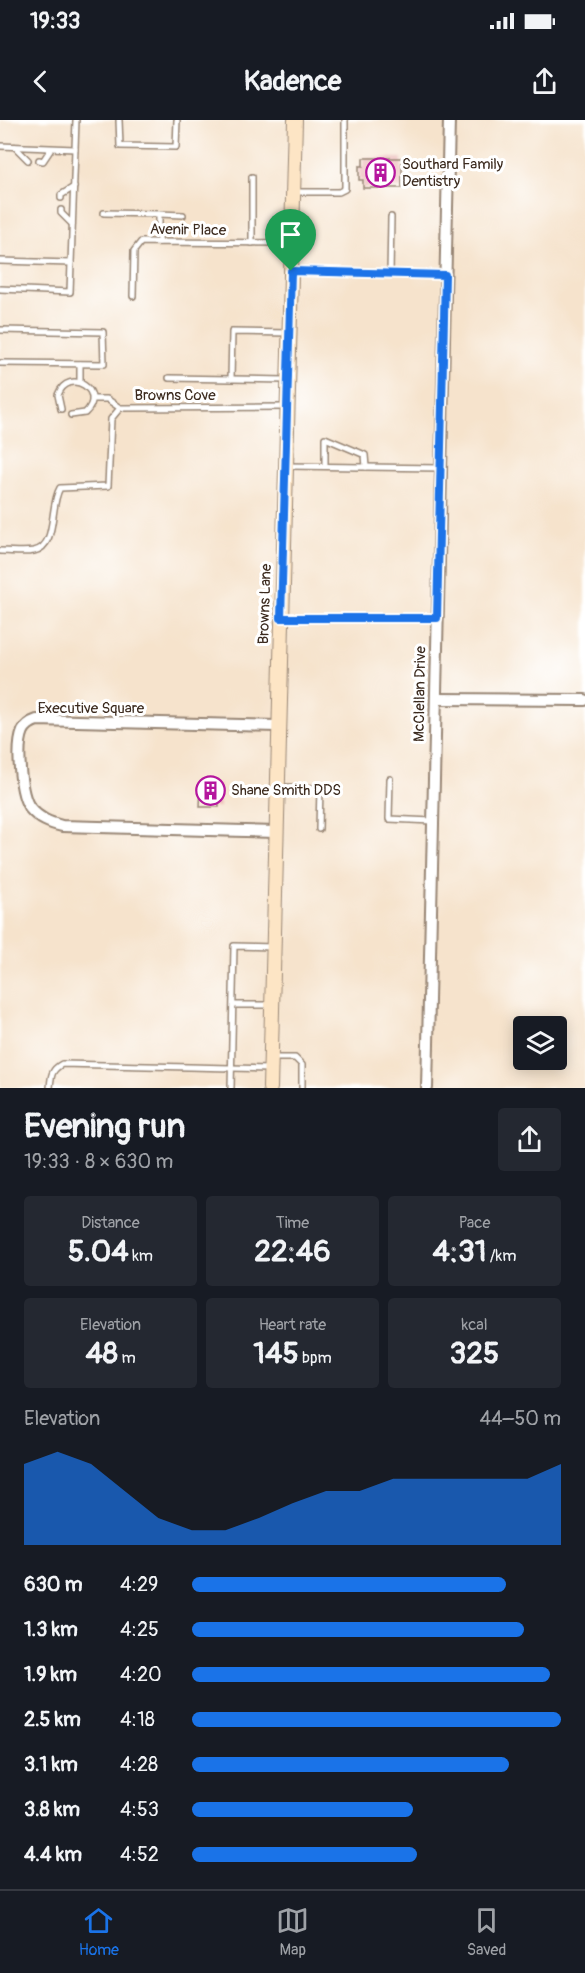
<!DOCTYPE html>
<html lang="en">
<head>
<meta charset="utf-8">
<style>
	body { margin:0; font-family:Pangolin,sans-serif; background:#242831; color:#f1f3f6; height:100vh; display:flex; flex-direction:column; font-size:22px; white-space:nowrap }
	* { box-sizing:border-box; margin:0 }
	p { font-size:20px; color:#9ea1a6 }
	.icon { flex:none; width:33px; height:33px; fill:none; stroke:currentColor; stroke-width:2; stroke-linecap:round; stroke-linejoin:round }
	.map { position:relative; height:968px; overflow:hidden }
	.panel { display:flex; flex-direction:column; background:#171b24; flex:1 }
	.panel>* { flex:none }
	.fabs { position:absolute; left:513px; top:896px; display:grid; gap:12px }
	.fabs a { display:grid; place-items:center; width:54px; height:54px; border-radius:6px; background:#171b24; box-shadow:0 3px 15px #0003; font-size:30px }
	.pin { position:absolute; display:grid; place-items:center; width:51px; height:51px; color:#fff; margin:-62px -26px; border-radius:50% 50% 50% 0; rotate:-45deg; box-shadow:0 0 6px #0007 }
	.pin .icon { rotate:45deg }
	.round { display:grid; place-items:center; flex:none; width:63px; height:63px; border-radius:6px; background:#242831 }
	.headline { display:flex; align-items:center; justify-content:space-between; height:102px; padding:0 24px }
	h1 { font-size:33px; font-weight:800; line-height:45px }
	.metrics { display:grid; grid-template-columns:repeat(3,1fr); gap:9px; height:102px; padding:6px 24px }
	.metrics div { display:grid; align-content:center; border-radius:6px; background:#242831; text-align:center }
	.metrics b { font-size:30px; font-weight:800 }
	.metrics small { font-size:16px; font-weight:400 }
	.metrics p { font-size:16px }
	.chart { height:168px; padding:12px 24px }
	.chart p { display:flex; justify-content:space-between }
	.chart svg { width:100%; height:108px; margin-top:6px; fill:#1a73e8; opacity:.7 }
	ul { padding:0 24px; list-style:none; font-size:20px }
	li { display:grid; grid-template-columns:96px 72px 1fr; align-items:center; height:45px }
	li i { height:15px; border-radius:8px; background:#1a73e8 }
	.status { display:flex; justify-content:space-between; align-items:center; height:42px; padding:0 30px; background:#171b24; direction:ltr }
	.status svg { height:16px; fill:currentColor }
	header { display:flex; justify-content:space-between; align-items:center; height:78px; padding:0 24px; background:#171b24; font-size:27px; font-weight:800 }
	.tabs { display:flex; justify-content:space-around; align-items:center; height:84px; border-top:2px solid #363941; background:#171b24; font-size:16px; color:#9ea1a6 }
	.tabs a { display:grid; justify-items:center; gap:3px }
	.tabs .selected { color:#1a73e8 }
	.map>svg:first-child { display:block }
	.building { fill:#e39d9b }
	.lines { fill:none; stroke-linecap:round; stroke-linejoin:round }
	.lane-casing { stroke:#988675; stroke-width:8 }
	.street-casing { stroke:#988675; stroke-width:14 }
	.secondary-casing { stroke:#988675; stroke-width:16 }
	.lane { stroke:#fff; stroke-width:5 }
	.street { stroke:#fff; stroke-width:10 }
	.secondary { stroke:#fde5c5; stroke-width:14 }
	.route-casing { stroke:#fff; stroke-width:12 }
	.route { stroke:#1a73e8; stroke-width:8 }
	.labels { text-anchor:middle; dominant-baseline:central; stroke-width:6; stroke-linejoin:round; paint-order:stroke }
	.poi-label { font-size:15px; fill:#3b2a1e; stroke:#fff; text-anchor:start }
	.street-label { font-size:15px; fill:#3b2a1e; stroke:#fff }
</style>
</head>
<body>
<div class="status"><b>19:33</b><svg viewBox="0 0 49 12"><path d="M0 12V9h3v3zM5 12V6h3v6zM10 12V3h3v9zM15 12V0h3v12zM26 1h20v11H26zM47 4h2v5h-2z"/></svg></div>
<header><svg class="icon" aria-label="back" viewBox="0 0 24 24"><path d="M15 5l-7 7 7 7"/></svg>Kadence<svg class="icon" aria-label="share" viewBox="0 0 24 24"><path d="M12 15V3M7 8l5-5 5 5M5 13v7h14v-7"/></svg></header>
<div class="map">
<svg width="585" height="968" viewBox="0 0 585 968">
	<rect width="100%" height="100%" fill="#fff"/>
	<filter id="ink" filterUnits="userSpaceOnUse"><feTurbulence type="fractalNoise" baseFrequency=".0167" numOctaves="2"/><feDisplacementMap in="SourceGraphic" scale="12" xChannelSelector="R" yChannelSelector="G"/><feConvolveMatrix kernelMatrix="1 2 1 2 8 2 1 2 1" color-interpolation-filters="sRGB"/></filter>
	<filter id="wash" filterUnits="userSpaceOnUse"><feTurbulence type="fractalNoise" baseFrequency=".008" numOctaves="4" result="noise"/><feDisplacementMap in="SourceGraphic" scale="24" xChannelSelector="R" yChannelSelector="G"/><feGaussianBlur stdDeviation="1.35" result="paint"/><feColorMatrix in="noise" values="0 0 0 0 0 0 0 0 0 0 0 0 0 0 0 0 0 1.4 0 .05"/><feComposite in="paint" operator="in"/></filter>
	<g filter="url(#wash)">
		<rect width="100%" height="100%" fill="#f6e3cc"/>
		<g id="blocks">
			<g class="building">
				<polygon points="363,38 402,38 402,68 363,68 363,60 359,60 359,46 363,46"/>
				<polygon points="201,664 219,664 219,687 200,687"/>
			</g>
		</g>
	</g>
	<g filter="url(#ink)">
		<use href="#blocks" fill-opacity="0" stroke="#988675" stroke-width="1.5"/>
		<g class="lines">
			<defs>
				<g id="lane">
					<polyline points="119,0 120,26 176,27 177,0"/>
					<polyline points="0,26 75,29"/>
					<polyline points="15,27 28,40"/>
					<polyline points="39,40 43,41 51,29"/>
					<polyline points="294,72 339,72 345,69 345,0"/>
					<polyline points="61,78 61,75 74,67"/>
					<polyline points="61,90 61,93 72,104"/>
					<polyline points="104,93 159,94 159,122"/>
					<polyline points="159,94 183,95"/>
					<polyline points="252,123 252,57"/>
					<polyline points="0,141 71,143"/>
					<polyline points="291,151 445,155"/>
					<polyline points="390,154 391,97"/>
					<polyline points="0,169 70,172 76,0"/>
					<polyline points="133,176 134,131 141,122 291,123"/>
					<polyline points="0,210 103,212 104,244 0,243"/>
					<polyline points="169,258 286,260"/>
					<polyline points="231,259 232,212 289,213"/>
					<polyline points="80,262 80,244"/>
					<polyline points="93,279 107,279 120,288"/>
					<path d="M61 289 58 275C69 246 108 272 85 293L71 295"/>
					<polyline points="287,346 441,348"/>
					<polyline points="325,346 325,318 365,335 366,347"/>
					<path d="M0 431C11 431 23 433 34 431 58 426 49 386 60 368L108 366 111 299 120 288 286 287"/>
					<polyline points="283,498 437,498"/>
					<polyline points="390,659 389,699 432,701"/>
					<polyline points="279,667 320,668 319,709"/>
					<polyline points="234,885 271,885"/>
					<polyline points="273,938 295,938 302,945 302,968"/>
					<path d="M50 968C51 956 51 950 62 944L269 949"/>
					<polyline points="231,968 234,826 273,827"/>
				</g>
				<g id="street">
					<polyline points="436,579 585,580"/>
					<path d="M277 712 62 706C50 703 39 699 30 688 20 675 16 627 23 611 26 605 31 602 37 600L278 606"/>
					<polyline points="427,968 449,0"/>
				</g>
				<polyline id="secondary" points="270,968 295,0"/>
			</defs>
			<use href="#lane" class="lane-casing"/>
			<use href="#street" class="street-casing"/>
			<use href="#secondary" class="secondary-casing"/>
			<use href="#lane" class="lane"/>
			<use href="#street" class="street"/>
			<use href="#secondary" class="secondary"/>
		</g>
	</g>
	<g class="lines" filter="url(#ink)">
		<defs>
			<polygon id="route" points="291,151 445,155 437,498 281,498"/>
		</defs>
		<use href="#route" class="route-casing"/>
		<use href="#route" class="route"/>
	</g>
	<defs>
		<symbol id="building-ring" viewBox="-11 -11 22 22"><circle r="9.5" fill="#fff" stroke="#b5179e" stroke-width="1.5"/><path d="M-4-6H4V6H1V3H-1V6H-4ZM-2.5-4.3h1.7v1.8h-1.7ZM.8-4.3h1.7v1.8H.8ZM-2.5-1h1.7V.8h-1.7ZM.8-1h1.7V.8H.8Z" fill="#b5179e"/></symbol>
	</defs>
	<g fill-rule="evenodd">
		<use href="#building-ring" x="364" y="36" width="33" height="33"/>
		<use href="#building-ring" x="194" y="654" width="33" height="33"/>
	</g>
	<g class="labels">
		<g class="poi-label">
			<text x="402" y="44">Southard Family<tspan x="402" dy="17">Dentistry</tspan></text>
			<text x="231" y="670">Shane Smith DDS</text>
		</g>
		<g class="street-label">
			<text transform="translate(188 110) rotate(1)">Avenir Place</text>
			<text x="175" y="275">Browns Cove</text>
			<text transform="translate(265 484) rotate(-88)">Browns Lane</text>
			<text transform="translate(420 574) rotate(-89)">McClellan Drive</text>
			<text x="91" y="588">Executive Square</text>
		</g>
	</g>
</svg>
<div class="fabs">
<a><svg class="icon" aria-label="layers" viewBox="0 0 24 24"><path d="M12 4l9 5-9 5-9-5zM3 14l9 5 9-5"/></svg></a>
</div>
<div class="pin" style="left:291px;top:151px;background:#1e9e55"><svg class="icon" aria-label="arrive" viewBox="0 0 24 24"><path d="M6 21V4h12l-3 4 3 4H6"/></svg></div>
</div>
<section class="panel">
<div class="headline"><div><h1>Evening run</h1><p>19:33 · 8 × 630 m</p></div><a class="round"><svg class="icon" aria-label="share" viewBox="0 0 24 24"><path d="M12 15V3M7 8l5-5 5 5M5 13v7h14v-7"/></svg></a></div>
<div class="metrics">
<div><p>Distance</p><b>5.04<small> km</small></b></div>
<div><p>Time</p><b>22:46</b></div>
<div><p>Pace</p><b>4:31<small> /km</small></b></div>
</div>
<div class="metrics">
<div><p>Elevation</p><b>48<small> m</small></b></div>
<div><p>Heart rate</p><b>145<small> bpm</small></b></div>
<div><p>kcal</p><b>325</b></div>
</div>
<div class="chart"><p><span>Elevation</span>44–50 m</p>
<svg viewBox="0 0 160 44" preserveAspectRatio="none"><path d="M0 44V11L10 6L20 11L30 22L40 33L50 38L60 38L70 33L80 27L90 22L100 22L110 17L120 17L130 17L140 17L150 17L160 11V44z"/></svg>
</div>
<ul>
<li><b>630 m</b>4:29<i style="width:85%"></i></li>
<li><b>1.3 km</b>4:25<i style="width:90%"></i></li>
<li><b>1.9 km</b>4:20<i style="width:97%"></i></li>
<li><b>2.5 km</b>4:18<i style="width:100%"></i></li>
<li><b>3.1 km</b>4:28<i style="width:86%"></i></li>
<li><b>3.8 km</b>4:53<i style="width:60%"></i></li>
<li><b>4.4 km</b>4:52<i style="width:61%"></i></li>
</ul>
</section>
<nav class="tabs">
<a class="selected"><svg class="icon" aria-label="home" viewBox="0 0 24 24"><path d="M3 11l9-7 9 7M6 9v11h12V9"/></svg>Home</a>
<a><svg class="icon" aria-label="map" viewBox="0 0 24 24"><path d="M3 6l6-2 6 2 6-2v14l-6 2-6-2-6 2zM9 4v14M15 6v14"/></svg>Map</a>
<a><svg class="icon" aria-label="saved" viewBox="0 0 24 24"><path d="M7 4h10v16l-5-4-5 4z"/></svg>Saved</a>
</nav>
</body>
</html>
